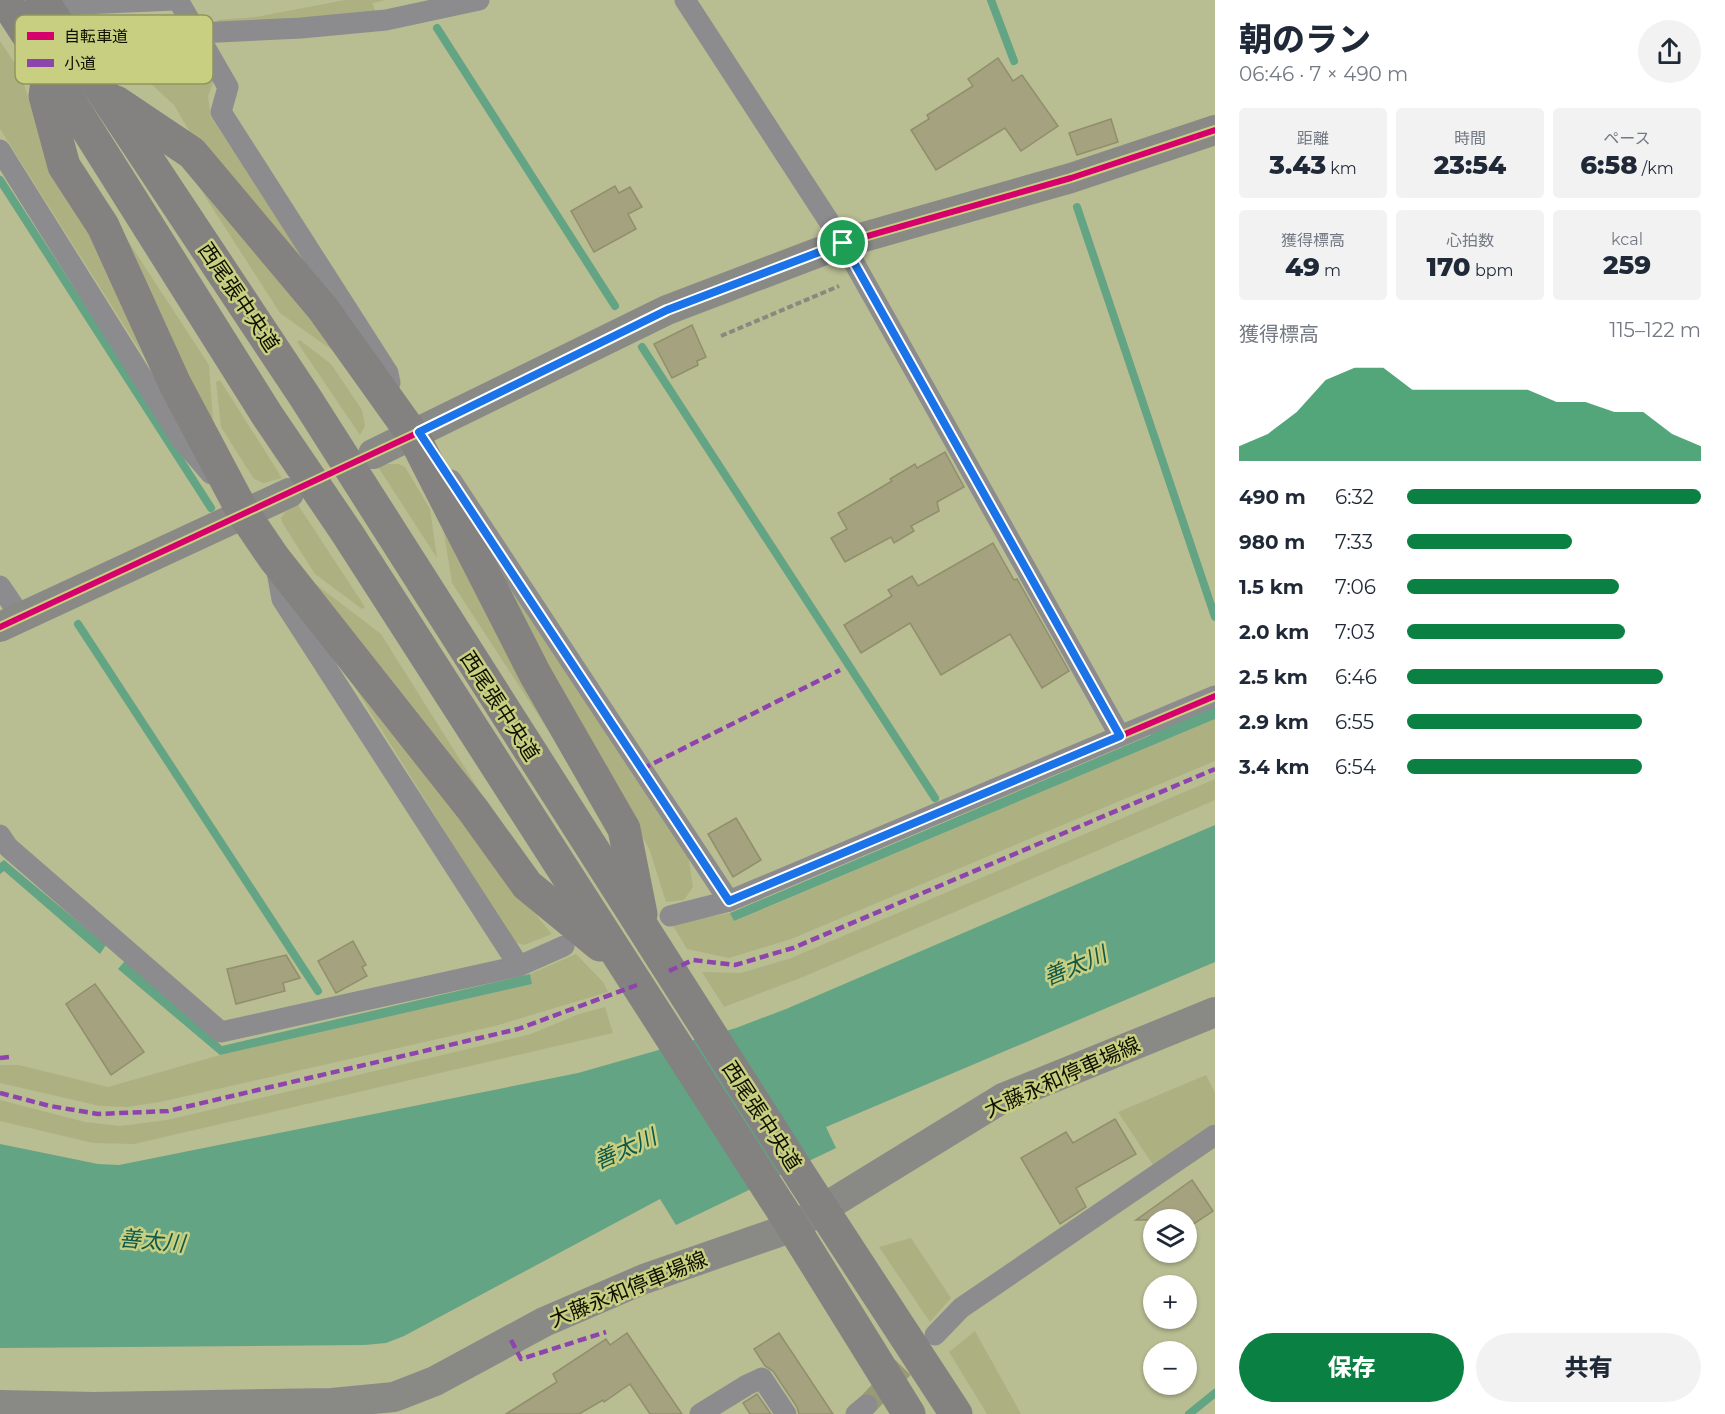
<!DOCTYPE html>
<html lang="ja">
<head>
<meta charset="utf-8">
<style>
	body { margin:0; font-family:Montserrat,"Noto Sans JP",sans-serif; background:#f2f2f3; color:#1f2937; height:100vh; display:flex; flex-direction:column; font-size:22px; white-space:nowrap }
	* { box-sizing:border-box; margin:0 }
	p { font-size:20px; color:#747a83 }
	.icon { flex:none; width:33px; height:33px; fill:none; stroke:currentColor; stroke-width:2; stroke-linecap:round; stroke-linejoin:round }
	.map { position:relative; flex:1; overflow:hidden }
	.panel { display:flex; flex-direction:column; background:#fff; width:510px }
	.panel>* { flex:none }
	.fabs { position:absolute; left:1143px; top:1209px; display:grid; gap:12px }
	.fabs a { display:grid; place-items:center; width:54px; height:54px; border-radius:50%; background:#fff; box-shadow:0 2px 4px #0004; font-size:30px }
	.pin { position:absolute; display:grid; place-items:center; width:51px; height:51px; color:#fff; margin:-26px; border:3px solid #fff; border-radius:50%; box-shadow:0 2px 6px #0007 }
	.round { display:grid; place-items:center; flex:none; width:63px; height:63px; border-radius:32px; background:#f2f2f3 }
	.summary { display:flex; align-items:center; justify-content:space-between; height:102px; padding:0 24px }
	h1 { font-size:33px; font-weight:800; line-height:45px }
	.figures { display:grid; grid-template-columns:repeat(3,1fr); gap:9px; height:102px; padding:6px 24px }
	.figures div { display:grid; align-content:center; border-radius:6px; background:#f2f2f3; text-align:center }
	.figures b { font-size:26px; font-weight:800 }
	.figures small { font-size:16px; font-weight:400 }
	.figures p { font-size:16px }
	.chart { height:168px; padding:12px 24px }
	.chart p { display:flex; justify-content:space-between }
	.chart svg { width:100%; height:108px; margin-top:6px; fill:#0b8043; opacity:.7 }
	.button { display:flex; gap:12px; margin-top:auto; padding:12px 24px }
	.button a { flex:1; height:69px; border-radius:36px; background:#0b8043; color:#fff; font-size:24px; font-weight:800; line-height:69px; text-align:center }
	.button a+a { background:#f2f2f3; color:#1f2937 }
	ul { padding:0 24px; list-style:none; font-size:20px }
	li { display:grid; grid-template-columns:96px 72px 1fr; align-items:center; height:45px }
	li i { height:15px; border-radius:8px; background:#0b8043 }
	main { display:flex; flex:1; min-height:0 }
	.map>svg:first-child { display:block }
	.green { fill:#adb181 }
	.water { fill:#63a485 }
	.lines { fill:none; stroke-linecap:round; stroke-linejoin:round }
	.stream { stroke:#63a485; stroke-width:8 }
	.building { fill:#a5a280; stroke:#918e6c; stroke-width:1.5 }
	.street-tunnel { stroke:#979a75; stroke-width:21; stroke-dasharray:21 10; stroke-linecap:butt }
	.path { stroke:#898a7e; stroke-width:4; stroke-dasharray:6 3; stroke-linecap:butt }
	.street { stroke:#8c8c8e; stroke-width:21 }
	.secondary { stroke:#898986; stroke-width:30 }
	.primary { stroke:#838280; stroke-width:33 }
	.primary-bridge { stroke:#838280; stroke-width:33 }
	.quiet { stroke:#8e44ad; stroke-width:4.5; stroke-dasharray:9 4.5; stroke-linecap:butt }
	.cycleway-casing { stroke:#c8cf80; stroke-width:10 }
	.cycleway { stroke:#d6006c; stroke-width:6 }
	.route-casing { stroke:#fff; stroke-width:12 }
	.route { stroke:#1a73e8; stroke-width:8 }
	.labels { text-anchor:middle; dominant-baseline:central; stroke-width:5; stroke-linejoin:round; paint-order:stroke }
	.street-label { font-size:21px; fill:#0f1000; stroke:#c8cf80 }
	.water-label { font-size:22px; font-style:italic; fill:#0f5948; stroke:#c8cf80 }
	.key { fill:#c8cf80; stroke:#90965a; stroke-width:1.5 }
	.key-label { font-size:16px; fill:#0f1000 }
</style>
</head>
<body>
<main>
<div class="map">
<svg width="1215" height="1414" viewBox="0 0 1215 1414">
	<rect width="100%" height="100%" fill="#b9bd92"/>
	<g class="green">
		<polygon points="345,0 386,0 372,3 376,13 217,23 218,20 256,17"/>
		<polygon points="174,25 214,80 208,96 211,117 325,291 198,146 174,105 126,61 117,62 96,30"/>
		<polygon points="0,41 20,71 46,156 94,225 175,406 0,129"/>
		<polygon points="179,156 343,358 280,313"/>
		<polygon points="111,215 209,365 214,435"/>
		<polygon points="300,340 331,364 362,410 365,426 360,435 297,342"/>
		<polygon points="220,380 282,478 264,483 254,479 221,427 216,382"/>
		<polygon points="387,464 398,464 405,467 430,509 437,558 378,467"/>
		<polygon points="298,505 365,607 362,609 315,574 283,524 281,518 285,512"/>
		<polygon points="440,508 557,744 452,583"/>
		<polygon points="496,561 688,854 693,887 684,900 666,902 649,848 548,679"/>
		<polygon points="309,579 381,634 533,876"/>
		<polygon points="336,657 469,816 540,920 552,934 524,945 514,942"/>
		<polygon points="1215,719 1215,761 791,939 729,958 687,949 672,924 730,913 735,921"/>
		<polygon points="1215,779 1215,800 803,977 724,1007 702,972 741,973 791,958"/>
		<polygon points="576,954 603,982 608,992 495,1026 160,1102 127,1107 100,1106 0,1083 0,1065 19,1065 108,1087 220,1055 532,984 530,974"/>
		<polygon points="605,1007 613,1033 134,1144 93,1143 0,1121 0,1100 85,1122 120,1126 167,1120 531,1034 579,1014"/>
		<polygon points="1206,1075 1215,1093 1215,1123 1153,1165 1118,1112"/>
		<polygon points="911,1238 951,1298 930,1322 879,1247"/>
		<polygon points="975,1331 1021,1414 987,1414 949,1352"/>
	</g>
	<g class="water">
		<polygon points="1215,704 1215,719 734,921 730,913 1151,735 1151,731"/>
		<polygon points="1215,825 1215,962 826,1127 836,1148 676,1225 660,1199 404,1336 386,1343 365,1345 0,1348 0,1144 98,1164 119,1165 578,1073 736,1028 786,1009"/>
		<polygon points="4,860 106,945 100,954 4,871 0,874 0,863"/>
		<polygon points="125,961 222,1046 530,974 532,984 220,1055 118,969"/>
	</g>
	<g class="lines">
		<g class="stream">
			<polyline points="991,0 1014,61"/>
			<polyline points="437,28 615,306"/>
			<polyline points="0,180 211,508"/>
			<polyline points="1077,207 1215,617"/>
			<polyline points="642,347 935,798"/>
			<polyline points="78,624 318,991"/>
			<polyline points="1189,1414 1215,1393"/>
		</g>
	</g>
	<g class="building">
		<polygon points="998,58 1013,81 1022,75 1058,126 1021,151 1005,128 936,170 911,130 929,119 927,115 973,86 968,79"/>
		<polygon points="1111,119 1118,142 1077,155 1069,133"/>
		<polygon points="615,186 619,193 630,187 642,207 628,214 636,229 594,252 571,211"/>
		<polygon points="692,325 706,357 697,361 698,365 672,378 654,344"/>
		<polygon points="945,452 964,487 937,502 939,511 911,526 914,531 894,543 891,537 845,562 831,538 847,529 838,513 892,481 890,479 915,464 917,468"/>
		<polygon points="993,543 1014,580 1017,579 1069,671 1042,688 1010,634 941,675 910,623 861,653 844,625 892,596 888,590 912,576 918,586"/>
		<polygon points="736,818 761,860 733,877 708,834"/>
		<polygon points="353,941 366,965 362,967 367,976 336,993 318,961"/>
		<polygon points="286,955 300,978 283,983 285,991 236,1004 227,969"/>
		<polygon points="95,984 144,1052 111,1075 66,1004"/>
		<polygon points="1115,1119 1136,1154 1076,1188 1086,1207 1060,1224 1021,1158 1066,1132 1073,1143"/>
		<polygon points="1192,1180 1213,1211 1186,1229 1186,1220 1136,1220"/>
		<polygon points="627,1333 682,1414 650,1414 630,1384 604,1402 603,1400 579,1414 506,1414 557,1382 553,1374 606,1339 610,1345"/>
		<polygon points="779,1333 833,1414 799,1414 797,1407 773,1371 765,1366 754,1349"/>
		<polygon points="757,1394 771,1414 750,1414 743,1403"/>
	</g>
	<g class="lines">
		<polyline class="street-tunnel" points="867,1405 925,1345"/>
		<polyline class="path" points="721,336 839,286"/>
		<g class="street">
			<polyline points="178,0 228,87 221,112 388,373 390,383"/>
			<polyline points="685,0 843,243 1120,736"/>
			<polyline points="37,6 174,0"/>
			<polyline points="197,33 301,28 386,20 479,0"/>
			<polyline points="0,150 181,439 211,474"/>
			<polyline points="451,480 729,901 1215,696"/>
			<polyline points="276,566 282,599 519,966"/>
			<polyline points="0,586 21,617"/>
			<polyline points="0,835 8,847 221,1032 519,966 564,946"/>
			<polyline points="670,916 729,901"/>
			<polyline points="935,1335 961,1308 1215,1135"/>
			<polyline points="700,1414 747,1385 762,1378 786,1414"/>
			<polyline points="856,1414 867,1405"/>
		</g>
		<g class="secondary">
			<polyline points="373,454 667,310 843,243 1071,178 1215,130"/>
			<polyline points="0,627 289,493"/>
			<polyline points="0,1405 94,1407 332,1403 394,1397 435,1381 544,1322 644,1279 793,1227 1003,1098 1215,1012"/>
		</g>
		<g class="primary">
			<polyline points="71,44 305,397 804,1181 956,1414"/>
			<polyline points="35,46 267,415 347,533 793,1227 909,1414"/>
			<polyline points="49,67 45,96 64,166 103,226 175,384 244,514 274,558 473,810 527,885 600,945"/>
			<polyline points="116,102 192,153 323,309 413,435 535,674 624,829 641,914"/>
		</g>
		<g class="primary-bridge">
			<polyline points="5,0 35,46"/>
			<polyline points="42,0 71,44"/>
		</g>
		<g class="quiet">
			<polyline points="642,769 840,670"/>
			<polyline points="669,971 693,960 735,965 793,948 1215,769"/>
			<polyline points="0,1058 9,1057"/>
			<polyline points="0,1093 50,1106 98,1114 168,1111 518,1029 637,985"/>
			<polyline points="511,1340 521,1359 606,1332"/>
		</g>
		<defs>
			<g id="cycleway">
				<polyline points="419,432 729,901 1215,696"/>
				<polyline points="0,627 413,435 667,310 843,243 1071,178 1215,130"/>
			</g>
		</defs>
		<use href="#cycleway" class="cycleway-casing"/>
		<use href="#cycleway" class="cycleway"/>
	</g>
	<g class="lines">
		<defs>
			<polygon id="route" points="843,243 1120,736 729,901 419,432 667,310"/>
		</defs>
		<use href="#route" class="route-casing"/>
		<use href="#route" class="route"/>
	</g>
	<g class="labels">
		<g class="street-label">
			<text transform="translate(239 297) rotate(56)">西尾張中央道</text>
			<text transform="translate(500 706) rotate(57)">西尾張中央道</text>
			<text transform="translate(1062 1077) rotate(-24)">大藤永和停車場線</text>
			<text transform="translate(762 1116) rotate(57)">西尾張中央道</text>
			<text transform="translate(628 1289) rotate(-22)">大藤永和停車場線</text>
		</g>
		<g class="water-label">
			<text transform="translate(1075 966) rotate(-23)">善太川</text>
			<text transform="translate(625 1149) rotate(-24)">善太川</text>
			<text transform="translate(152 1241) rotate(5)">善太川</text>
		</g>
	</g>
	<rect x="15" y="15" width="198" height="69" rx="9" class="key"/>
	<rect x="27" y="32" width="27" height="8" fill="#d6006c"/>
	<rect x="27" y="59" width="27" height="8" fill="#8e44ad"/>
	<g class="key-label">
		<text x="64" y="42">自転車道</text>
		<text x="64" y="69">小道</text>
	</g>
</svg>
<div class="fabs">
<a><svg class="icon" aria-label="layers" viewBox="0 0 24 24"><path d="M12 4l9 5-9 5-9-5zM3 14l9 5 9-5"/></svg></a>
<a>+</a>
<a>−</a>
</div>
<div class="pin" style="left:843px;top:243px;background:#1e9e55"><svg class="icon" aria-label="arrive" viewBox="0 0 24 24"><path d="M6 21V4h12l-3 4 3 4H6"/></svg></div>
</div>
<section class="panel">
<div class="summary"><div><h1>朝のラン</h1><p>06:46 · 7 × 490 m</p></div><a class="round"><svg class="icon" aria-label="share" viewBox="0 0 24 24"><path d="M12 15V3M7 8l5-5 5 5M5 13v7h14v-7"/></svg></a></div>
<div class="figures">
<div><p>距離</p><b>3.43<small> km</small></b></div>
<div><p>時間</p><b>23:54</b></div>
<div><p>ペース</p><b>6:58<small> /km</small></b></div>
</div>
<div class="figures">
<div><p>獲得標高</p><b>49<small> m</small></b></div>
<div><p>心拍数</p><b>170<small> bpm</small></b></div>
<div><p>kcal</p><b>259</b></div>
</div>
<div class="chart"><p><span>獲得標高</span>115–122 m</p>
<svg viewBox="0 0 160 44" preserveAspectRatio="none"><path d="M0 44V38L10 33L20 24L30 11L40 6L50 6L60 15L70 15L80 15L90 15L100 15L110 20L120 20L130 24L140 24L150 33L160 38V44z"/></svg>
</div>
<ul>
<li><b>490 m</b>6:32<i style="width:100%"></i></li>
<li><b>980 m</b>7:33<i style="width:56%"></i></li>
<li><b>1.5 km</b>7:06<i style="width:72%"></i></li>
<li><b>2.0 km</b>7:03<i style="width:74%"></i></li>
<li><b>2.5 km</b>6:46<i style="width:87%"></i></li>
<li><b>2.9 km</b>6:55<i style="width:80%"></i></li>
<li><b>3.4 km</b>6:54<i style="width:80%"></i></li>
</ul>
<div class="button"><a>保存</a><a>共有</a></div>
</section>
</main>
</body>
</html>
